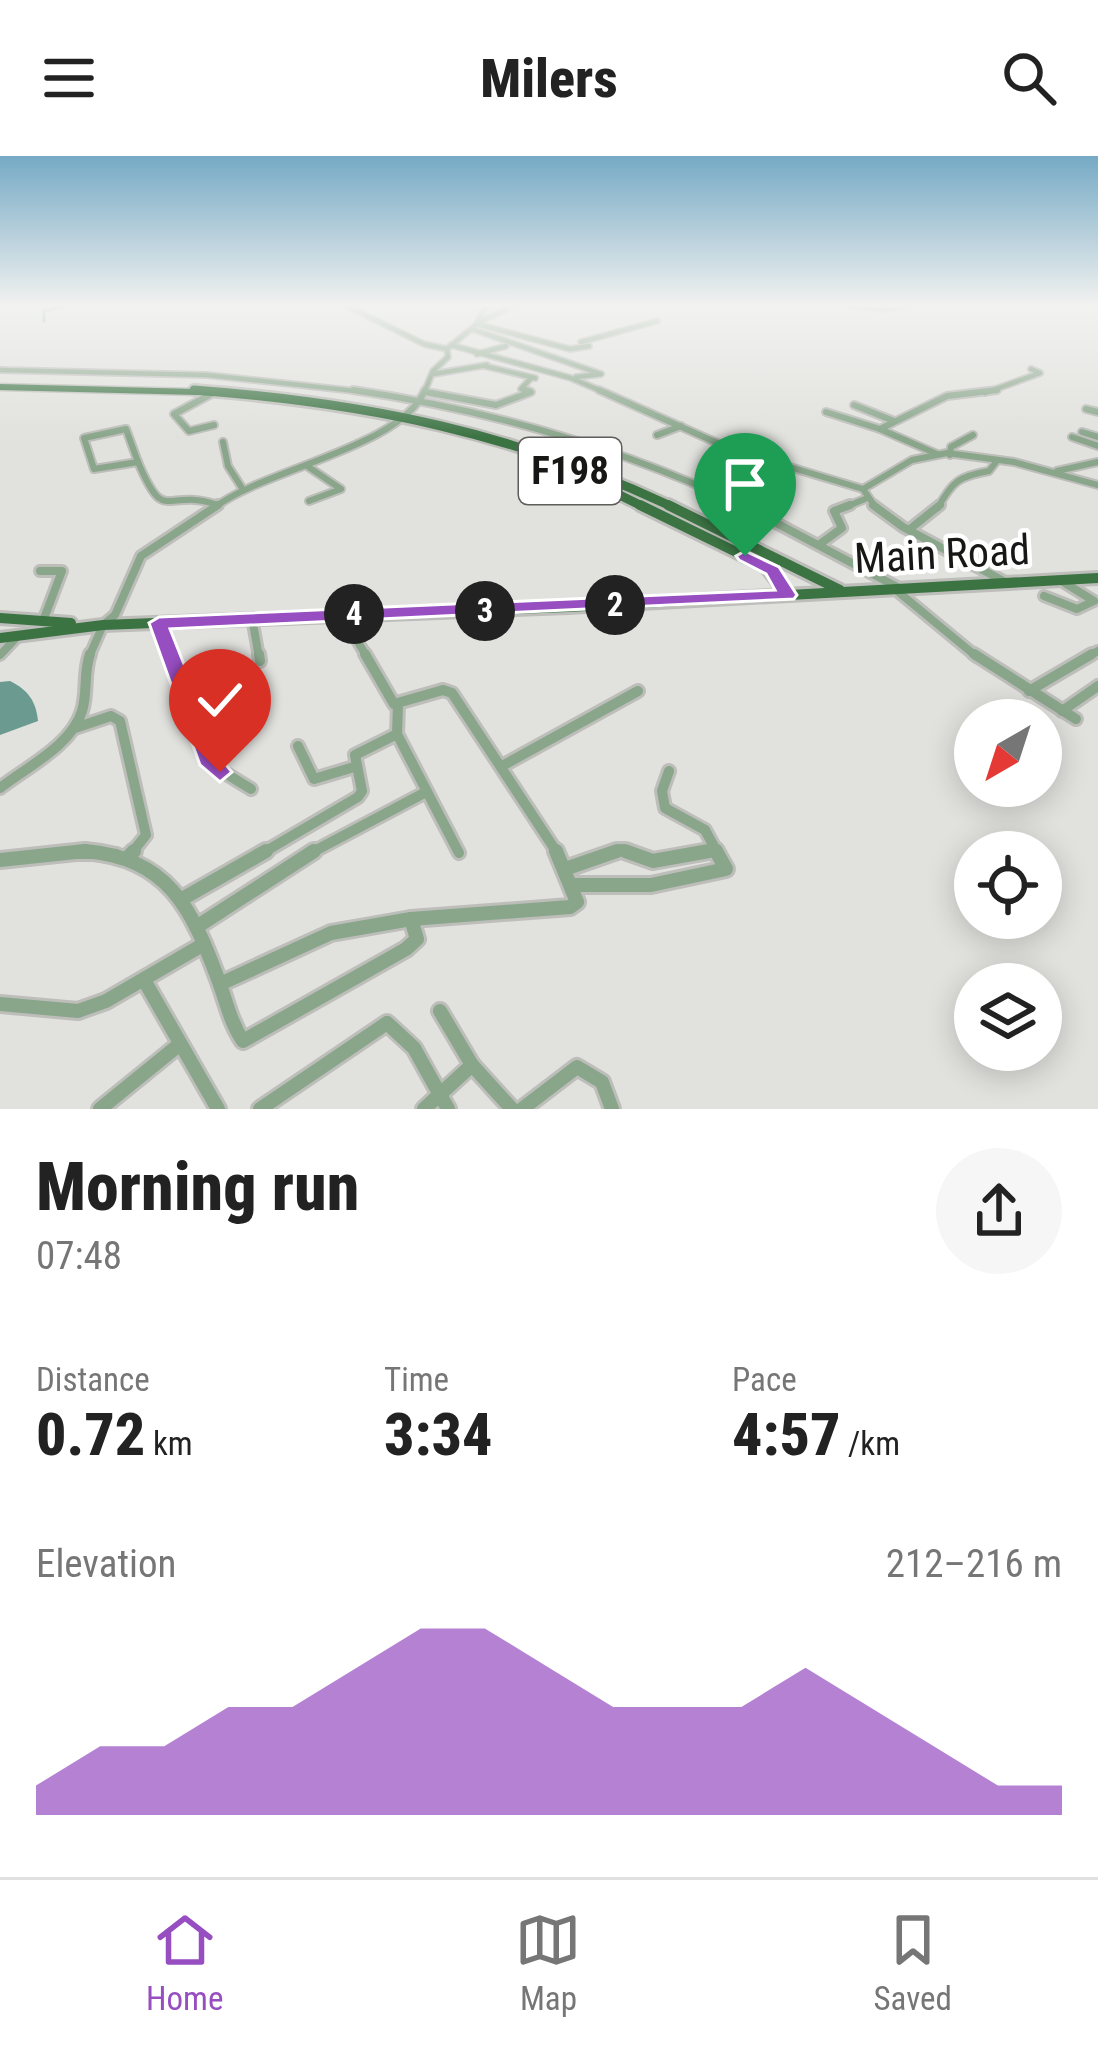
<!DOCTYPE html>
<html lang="en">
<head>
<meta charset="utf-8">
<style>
	body { margin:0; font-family:"Roboto Condensed",sans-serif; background:#f6f6f6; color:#222; height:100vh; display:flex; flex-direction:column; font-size:45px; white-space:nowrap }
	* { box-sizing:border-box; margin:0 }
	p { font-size:39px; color:#767676 }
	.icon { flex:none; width:66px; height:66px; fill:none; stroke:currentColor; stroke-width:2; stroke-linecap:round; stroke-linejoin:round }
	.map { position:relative; height:953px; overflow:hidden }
	.drawer { display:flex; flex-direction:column; background:#fff; flex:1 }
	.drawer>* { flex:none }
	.needle { width:78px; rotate:219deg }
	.controls { position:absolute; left:954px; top:543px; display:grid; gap:24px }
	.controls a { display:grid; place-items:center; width:108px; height:108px; border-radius:50%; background:#fff; box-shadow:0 6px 30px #0003; font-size:60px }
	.pin { position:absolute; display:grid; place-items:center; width:102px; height:102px; color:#fff; margin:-123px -51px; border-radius:50% 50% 50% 0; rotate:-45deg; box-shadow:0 0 12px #0007 }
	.pin .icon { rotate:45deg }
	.km { position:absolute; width:60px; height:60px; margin:-30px; border-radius:50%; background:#222; color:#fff; font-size:33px; line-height:60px; text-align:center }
	.round { display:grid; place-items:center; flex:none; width:126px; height:126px; border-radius:63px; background:#f6f6f6 }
	.overview { display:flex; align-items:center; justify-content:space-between; height:204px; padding:0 36px }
	h1 { font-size:66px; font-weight:800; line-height:90px }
	.figures { display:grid; grid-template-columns:repeat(3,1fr); gap:18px; height:204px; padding:12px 36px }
	.figures div { display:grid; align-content:center }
	.figures b { font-size:60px; font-weight:800 }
	.figures small { font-size:33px; font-weight:400 }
	.figures p { font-size:33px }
	.chart { height:336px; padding:24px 36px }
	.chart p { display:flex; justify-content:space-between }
	.chart svg { width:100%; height:216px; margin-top:12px; fill:#974ec1; opacity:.7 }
	header { display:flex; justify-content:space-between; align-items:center; height:156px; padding:0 36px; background:#fff; font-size:54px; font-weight:800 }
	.menu { display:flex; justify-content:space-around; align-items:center; height:168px; border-top:3px solid #e0e0e0; background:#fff; font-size:33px; color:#767676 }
	.menu a { display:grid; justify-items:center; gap:6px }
	.menu .selected { color:#974ec1 }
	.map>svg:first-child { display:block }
	.water { fill:#6b9a90 }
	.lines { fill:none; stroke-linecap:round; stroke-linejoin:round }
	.stream { stroke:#6b9a90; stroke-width:3 }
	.minor-far4-casing { stroke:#bdbdba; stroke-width:8 }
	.minor-far3-casing { stroke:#bdbdba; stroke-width:10 }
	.minor-far2-casing { stroke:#bdbdba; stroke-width:14 }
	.minor-far1-casing { stroke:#bdbdba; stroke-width:16 }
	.minor-casing { stroke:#bdbdba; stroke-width:20 }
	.major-far2-casing { stroke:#bdbdba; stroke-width:9 }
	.major-far1-casing { stroke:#bdbdba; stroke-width:14 }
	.major-casing { stroke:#bdbdba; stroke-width:16 }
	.minor-far4 { stroke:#89a68b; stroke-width:4.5 }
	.minor-far3 { stroke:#89a68b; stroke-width:6 }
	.minor-far2 { stroke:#89a68b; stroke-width:8 }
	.minor-far1 { stroke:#89a68b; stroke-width:10 }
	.minor { stroke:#89a68b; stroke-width:14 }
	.major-far2 { stroke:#3b7343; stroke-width:6 }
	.major-far1 { stroke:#3b7343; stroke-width:9 }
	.major { stroke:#3b7343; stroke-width:10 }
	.route { fill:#974ec1; stroke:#fff; stroke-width:3 }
	.labels { text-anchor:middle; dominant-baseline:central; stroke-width:9; stroke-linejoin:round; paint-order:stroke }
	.shield { fill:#fff; stroke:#5d5d5c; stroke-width:3 }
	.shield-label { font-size:39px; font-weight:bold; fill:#171716 }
	.street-label { font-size:42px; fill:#171716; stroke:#fff }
</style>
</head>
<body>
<header><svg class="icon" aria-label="menu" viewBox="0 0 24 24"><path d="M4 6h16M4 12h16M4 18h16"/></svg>Milers<svg class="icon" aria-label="search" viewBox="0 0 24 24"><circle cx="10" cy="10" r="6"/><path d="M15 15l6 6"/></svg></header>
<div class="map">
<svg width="1098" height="953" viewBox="0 0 1098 953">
	<rect width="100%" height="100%" fill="#e1e2de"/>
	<path class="water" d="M10 525C28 534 36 545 38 565L0 579V526Z"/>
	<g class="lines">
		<polyline class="stream" points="44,165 44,155 67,149"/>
		<defs>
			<g id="minor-far4">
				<polyline points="345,149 424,188 447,193"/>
				<polyline points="848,149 884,153 906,149"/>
				<polyline points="479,166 511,151"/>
				<polyline points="477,168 570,193 589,190"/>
				<polyline points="472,173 601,218 576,221"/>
				<polyline points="581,186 657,165"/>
				<polyline points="451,189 571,222 606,237"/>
				<polyline points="477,198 506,190"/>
				<polyline points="485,210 535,222"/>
				<polyline points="0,214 207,219 374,237"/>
				<polyline points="433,218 487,209"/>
				<polyline points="426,236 433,237"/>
				<polyline points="424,237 433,215 448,201 447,193 477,168 486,149"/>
				<polyline points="527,237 531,236 521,233 531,222"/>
				<polyline points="985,237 1040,217 1031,213"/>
			</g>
			<g id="minor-far3">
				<path d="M353 234C490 254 622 292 748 352"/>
				<polyline points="599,234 733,294 863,333"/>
				<polyline points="426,236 496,249 531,236 526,234"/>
				<polyline points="854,249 894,265"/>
				<polyline points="1086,253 1098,256"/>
				<polyline points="826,256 880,273 947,240 997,234"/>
				<polyline points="214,269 189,275 174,258 215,236"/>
				<polygon points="126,273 138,306 94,313 84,282"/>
				<polyline points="880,273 937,298"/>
				<polyline points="1082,276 1098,281"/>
				<polyline points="657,279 681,270"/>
				<polyline points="1072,281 1098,290"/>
				<polyline points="223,286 228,310 242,332"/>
				<polyline points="733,294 753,288"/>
				<polyline points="950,299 951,291 973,279"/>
				<path d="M138 306C165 370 164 332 215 348"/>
				<polyline points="307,310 341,333 309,345"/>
				<polyline points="1057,315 1098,306"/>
				<path d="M214 352C263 313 401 292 425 234"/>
				<polyline points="843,352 865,343"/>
				<polyline points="876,352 863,333 912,304 947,297 1014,306 1098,329"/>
				<path d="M938 352C952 325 960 320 989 315L996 306"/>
			</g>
			<g id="minor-far2">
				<polyline points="742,349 901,433"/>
				<polyline points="873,349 903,371 1007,427"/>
				<polyline points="910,373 940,349"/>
				<polyline points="820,388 842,372 834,355 850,349"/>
				<polyline points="40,415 62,415 43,465"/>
				<polyline points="896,434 977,501"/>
				<polyline points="1044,440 1077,453 1094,445 1060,424"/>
				<polyline points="341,458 367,501"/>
				<polyline points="252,462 259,501"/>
				<polyline points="159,467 172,501"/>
				<polyline points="0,499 19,479"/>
				<polyline points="89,501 103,469 115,459 141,400 218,349"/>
				<polyline points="1087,501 1098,495"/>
			</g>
			<g id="minor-far1">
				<polyline points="171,498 212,609 251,633"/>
				<polyline points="259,498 260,505"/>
				<polyline points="365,498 394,548 443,534 452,537 558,698"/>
				<polyline points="974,498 1076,563"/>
				<polyline points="1029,535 1092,498"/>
				<polyline points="398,548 397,578 459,697"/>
				<polyline points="1062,555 1098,530"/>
				<polyline points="75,572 111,560 120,565 146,679 131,698"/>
				<polyline points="298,590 314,623 354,611"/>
				<polyline points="502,610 638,535"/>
				<polyline points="669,615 662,635 665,652 705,674 718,698"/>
				<path d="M0 632C27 611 72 589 82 555 88 536 83 518 90 498"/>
				<polyline points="43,698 116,698"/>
				<polyline points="261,698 358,641 362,635 355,599 397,578"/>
				<polyline points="309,698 426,636"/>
				<polyline points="608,698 621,693 633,698"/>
				<polyline points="693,698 717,693"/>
			</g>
			<g id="minor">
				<path d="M85 695C168 702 191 751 218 823 226 844 230 866 243 885L406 793 417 783 411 763"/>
				<polyline points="625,695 653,705 709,695"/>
				<polyline points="130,699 134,695"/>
				<polyline points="0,704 85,695"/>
				<polyline points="565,713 617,695"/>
				<polyline points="574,729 651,729 726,713 716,695"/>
				<polyline points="182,743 266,695"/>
				<polyline points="198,770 314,695"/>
				<polyline points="144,824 218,953"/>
				<polyline points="220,828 331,777 411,763 570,751 577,746 556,695"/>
				<polyline points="0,848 78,855 106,845 204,788"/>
				<polyline points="472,909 512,953"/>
				<polyline points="100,953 180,888"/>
				<polyline points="260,953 387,867 414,892 448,953"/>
				<polyline points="424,953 472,909 440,855"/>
				<polyline points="522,953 577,911 602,926 612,953"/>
			</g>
			<polyline id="major-far2" points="0,231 236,237"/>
			<g id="major-far1">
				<path d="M194 234C368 247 516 277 675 352"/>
				<polyline points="579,319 646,352"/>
			</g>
			<g id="major">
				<polyline points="640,349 765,410 788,439"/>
				<polyline points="668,349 840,434"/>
				<polyline points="0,462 71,467"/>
				<polyline points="0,482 103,469 568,451 1098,422"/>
			</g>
		</defs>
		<use href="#minor-far4" class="minor-far4-casing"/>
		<use href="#minor-far3" class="minor-far3-casing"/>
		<use href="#minor-far2" class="minor-far2-casing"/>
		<use href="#minor-far1" class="minor-far1-casing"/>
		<use href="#minor" class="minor-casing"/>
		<use href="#major-far2" class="major-far2-casing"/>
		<use href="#major-far1" class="major-far1-casing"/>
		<use href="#major" class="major-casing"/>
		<use href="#minor-far4" class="minor-far4"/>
		<use href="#minor-far3" class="minor-far3"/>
		<use href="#minor-far2" class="minor-far2"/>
		<use href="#minor-far1" class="minor-far1"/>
		<use href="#minor" class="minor"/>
		<use href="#major-far2" class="major-far2"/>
		<use href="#major-far1" class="major-far1"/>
		<use href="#major" class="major"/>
	</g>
	<linearGradient id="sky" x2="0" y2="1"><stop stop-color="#76aac5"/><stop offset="0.53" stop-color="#f2f2f0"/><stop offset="1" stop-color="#f2f2f0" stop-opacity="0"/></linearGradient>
	<rect width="1098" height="282" fill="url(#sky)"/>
	<polygon class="route" points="745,395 779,411 797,439 794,443 170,473 222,604 232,616 220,626 200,609 149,467 159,461 775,434 766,418 739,404 736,400"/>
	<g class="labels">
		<rect class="shield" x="519" y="282" width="102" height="66" rx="9"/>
		<g class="shield-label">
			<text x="570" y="315">F198</text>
		</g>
		<g class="street-label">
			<text transform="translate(942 398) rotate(-3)">Main Road</text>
		</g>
	</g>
</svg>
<div class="controls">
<a><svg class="needle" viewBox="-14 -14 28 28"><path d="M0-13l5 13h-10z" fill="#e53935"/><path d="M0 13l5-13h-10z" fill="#767676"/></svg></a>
<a><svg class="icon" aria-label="locate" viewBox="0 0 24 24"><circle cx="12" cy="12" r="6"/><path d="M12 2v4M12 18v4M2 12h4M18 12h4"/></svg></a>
<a><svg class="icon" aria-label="layers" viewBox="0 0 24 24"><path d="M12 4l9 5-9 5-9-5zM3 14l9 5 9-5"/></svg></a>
</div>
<div class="pin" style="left:745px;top:400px;background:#1e9e55"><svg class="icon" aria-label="arrive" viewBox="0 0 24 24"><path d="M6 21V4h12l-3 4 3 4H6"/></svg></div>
<div class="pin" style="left:220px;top:616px;background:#d93025"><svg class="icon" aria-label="check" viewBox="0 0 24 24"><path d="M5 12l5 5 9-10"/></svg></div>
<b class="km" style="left:615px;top:449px">2</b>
<b class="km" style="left:485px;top:455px">3</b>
<b class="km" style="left:354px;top:458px">4</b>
</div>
<section class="drawer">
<div class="overview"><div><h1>Morning run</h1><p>07:48</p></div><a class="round"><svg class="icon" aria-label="share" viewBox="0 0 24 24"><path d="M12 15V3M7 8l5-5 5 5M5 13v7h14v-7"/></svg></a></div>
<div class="figures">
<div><p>Distance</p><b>0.72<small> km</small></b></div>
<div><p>Time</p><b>3:34</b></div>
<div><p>Pace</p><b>4:57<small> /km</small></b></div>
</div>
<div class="chart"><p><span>Elevation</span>212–216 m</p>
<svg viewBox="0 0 160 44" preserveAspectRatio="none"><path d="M0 44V38L10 30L20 30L30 22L40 22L50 14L60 6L70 6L80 14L90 22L100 22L110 22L120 14L130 22L140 30L150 38L160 38V44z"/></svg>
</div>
</section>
<nav class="menu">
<a class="selected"><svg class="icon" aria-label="home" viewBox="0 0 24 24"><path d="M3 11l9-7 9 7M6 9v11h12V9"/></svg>Home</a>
<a><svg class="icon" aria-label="map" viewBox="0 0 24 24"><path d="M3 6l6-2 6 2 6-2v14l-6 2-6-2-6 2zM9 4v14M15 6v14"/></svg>Map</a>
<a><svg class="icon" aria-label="saved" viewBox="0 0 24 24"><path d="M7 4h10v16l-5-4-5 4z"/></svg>Saved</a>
</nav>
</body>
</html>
